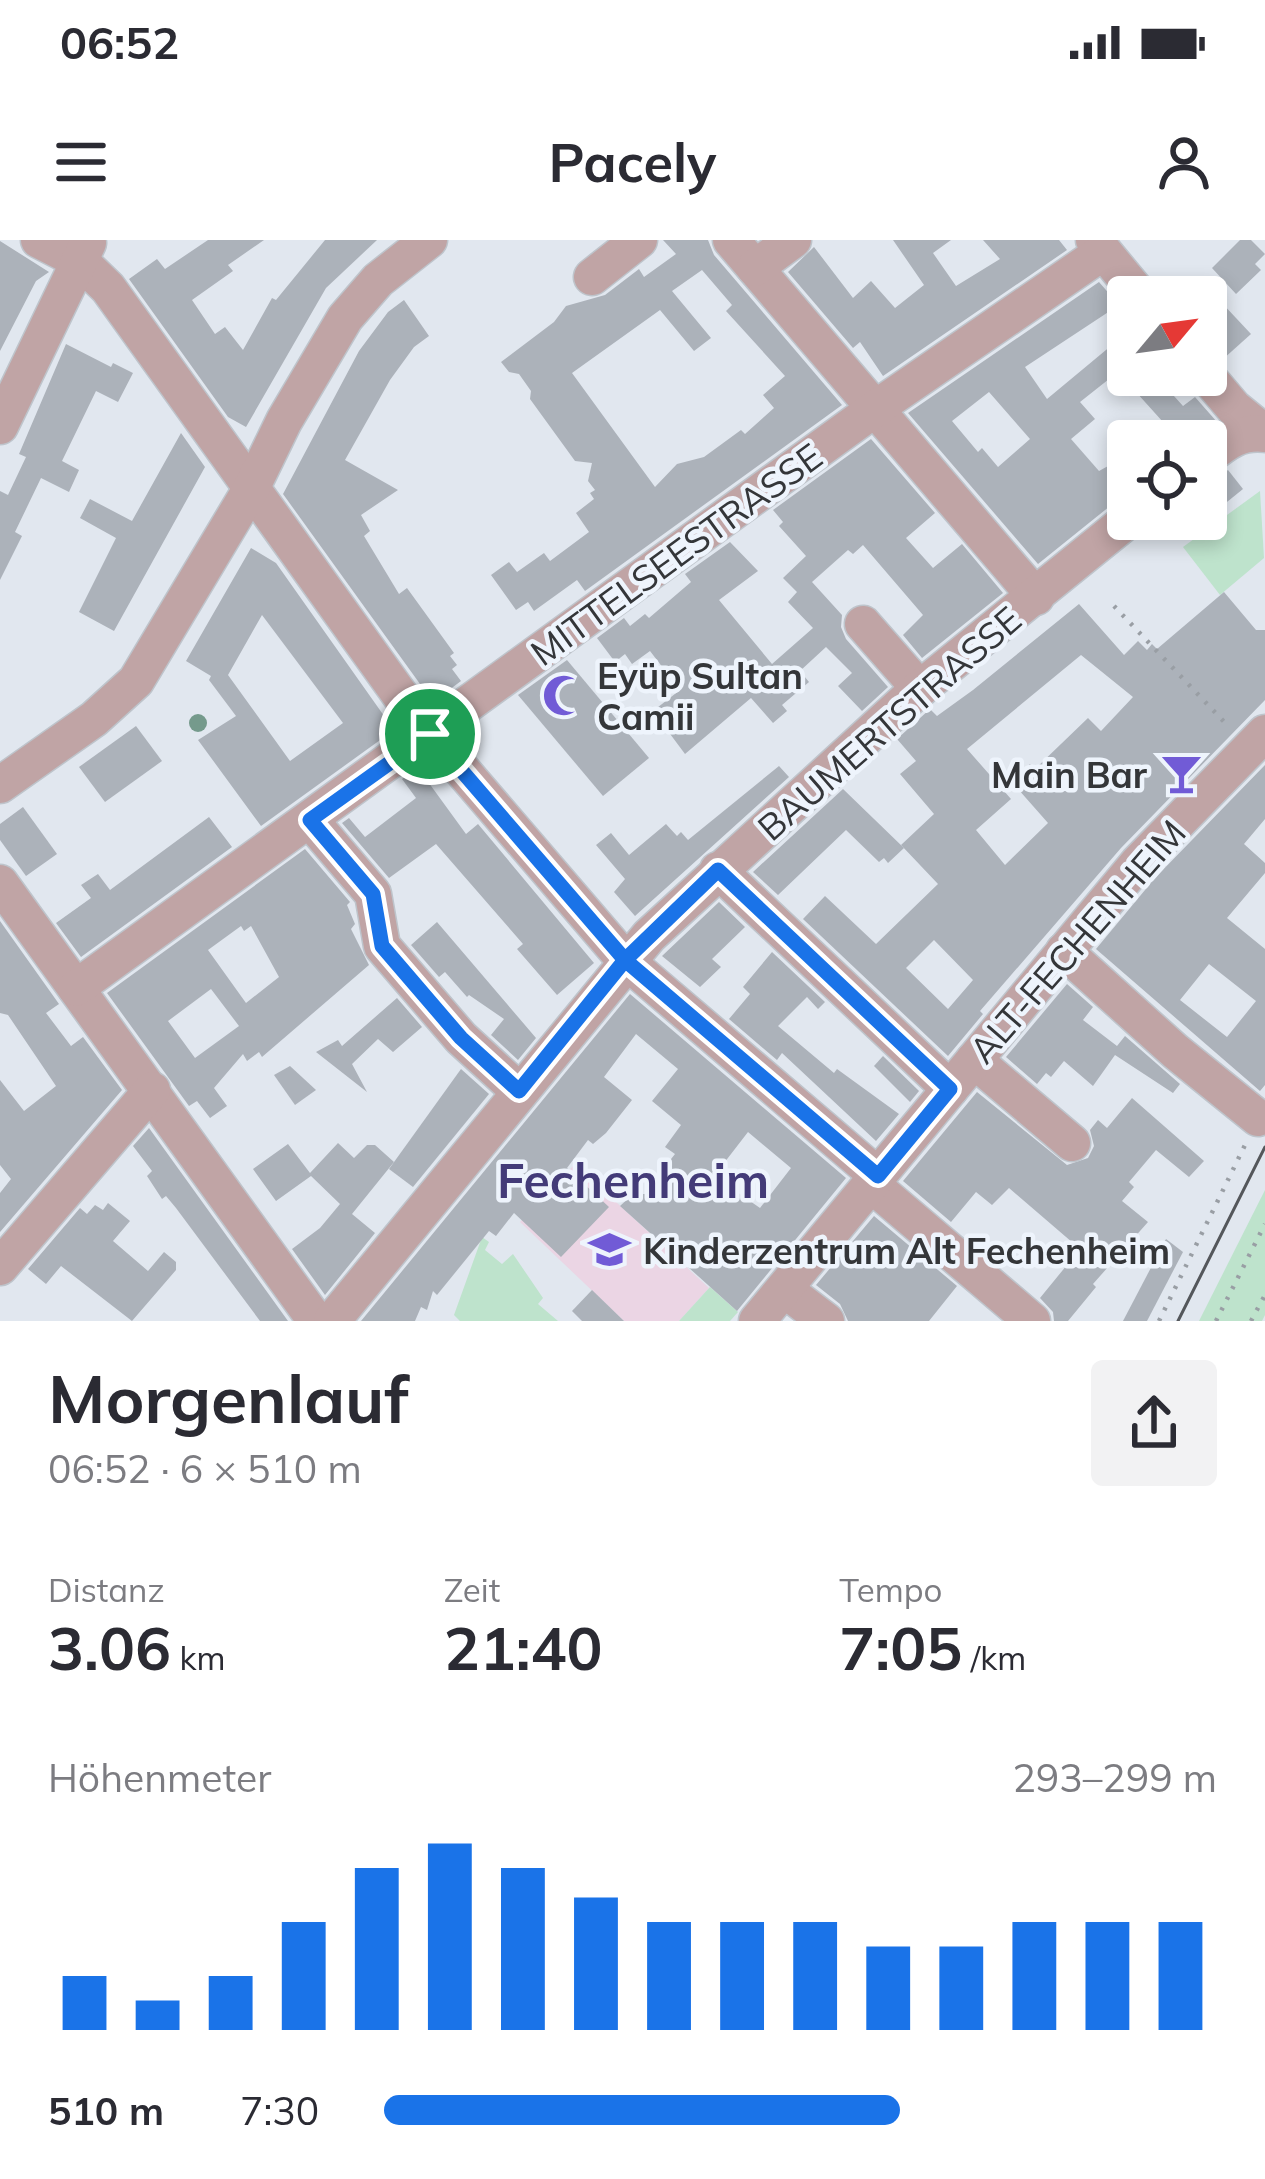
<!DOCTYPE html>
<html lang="de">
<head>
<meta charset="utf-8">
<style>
	body { margin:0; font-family:Mulish,sans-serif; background:#f2f2f3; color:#2b2b33; height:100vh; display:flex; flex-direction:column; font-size:45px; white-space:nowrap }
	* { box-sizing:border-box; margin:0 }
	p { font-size:39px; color:#7c7c81 }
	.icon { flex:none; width:66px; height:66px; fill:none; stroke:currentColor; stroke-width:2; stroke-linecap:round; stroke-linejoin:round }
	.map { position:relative; height:1081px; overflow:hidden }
	.drawer { display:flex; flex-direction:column; background:#fff; flex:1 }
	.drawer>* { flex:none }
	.needle { width:78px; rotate:61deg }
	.tools { position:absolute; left:1107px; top:36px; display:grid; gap:24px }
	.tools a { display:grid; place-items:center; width:120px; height:120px; border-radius:12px; background:#fff; box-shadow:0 6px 18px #0003; font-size:60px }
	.pin { position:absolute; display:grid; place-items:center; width:102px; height:102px; color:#fff; margin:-51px; border:6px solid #fff; border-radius:50%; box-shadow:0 3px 12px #0007 }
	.round { display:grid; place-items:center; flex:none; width:126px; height:126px; border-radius:12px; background:#f2f2f3 }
	.overview { display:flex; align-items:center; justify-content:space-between; height:204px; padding:0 48px }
	h1 { font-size:66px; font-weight:700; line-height:90px }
	.figures { display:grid; grid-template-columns:repeat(3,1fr); gap:18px; height:204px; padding:12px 48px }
	.figures div { display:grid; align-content:center }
	.figures b { font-size:60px; font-weight:700 }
	.figures small { font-size:33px; font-weight:400 }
	.figures p { font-size:33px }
	.chart { height:336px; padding:24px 48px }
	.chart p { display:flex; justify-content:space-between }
	.chart svg { width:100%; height:216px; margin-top:12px; stroke:#1a73e8; stroke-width:6 }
	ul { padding:0 48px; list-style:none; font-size:39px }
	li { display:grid; grid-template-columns:192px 144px 1fr; align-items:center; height:90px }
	li i { height:30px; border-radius:15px; background:#1a73e8 }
	.status { display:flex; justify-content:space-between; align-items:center; height:84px; padding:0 60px; background:#fff; direction:ltr }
	.status svg { height:33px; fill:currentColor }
	header { display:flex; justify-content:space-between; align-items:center; height:156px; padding:0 48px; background:#fff; font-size:54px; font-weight:700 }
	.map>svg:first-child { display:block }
	.education { fill:#ebd5e4 }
	.green { fill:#bee3cc }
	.building { fill:#acb2ba; fill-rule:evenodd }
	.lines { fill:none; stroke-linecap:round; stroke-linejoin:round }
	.minor-casing { stroke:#bec4cb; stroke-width:39 }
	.path { stroke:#999ea4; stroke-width:4.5; stroke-dasharray:3 9; stroke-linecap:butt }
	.minor { stroke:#c0a4a5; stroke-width:36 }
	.tram { stroke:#54575b; stroke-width:3 }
	.tree { fill:#759a8c }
	.route-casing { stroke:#fff; stroke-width:24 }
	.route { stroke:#1a73e8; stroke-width:15 }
	.labels { text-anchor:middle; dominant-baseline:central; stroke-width:9; stroke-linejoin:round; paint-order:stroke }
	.street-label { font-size:36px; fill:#343639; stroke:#eef4fc }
	.poi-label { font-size:36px; font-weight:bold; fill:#343639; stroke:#eef4fc; text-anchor:start }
	.district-label { font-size:48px; font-weight:bold; fill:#433b78; stroke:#eef4fc }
</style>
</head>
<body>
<div class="status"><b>06:52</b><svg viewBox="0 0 49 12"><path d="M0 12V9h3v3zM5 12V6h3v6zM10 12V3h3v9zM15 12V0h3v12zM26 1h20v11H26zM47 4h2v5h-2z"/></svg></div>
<header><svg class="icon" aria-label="menu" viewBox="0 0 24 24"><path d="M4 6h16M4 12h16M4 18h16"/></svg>Pacely<svg class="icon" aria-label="person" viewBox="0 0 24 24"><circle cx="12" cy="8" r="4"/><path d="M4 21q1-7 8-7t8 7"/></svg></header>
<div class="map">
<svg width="1265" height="1081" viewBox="0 0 1265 1081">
	<rect width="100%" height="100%" fill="#e1e7ef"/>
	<polygon class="education" points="575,924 709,1048 679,1081 624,1081 520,982"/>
	<g class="green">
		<polygon points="1260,251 1264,318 1220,355 1183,307"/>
		<polygon points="1265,950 1265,1075 1262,1081 1199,1081"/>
		<polygon points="482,997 489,1002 485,1010 502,1024 513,1014 543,1058 538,1064 558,1081 460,1081 454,1075"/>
		<polygon points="710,1047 738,1072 730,1081 679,1081"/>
	</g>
	<g class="building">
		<polygon points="208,0 264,0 228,25 233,31 192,60 215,94 225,87 243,110 272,58 276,60 325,0 377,0 326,48 246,187 228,177 129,39 157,19 165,29"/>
		<path d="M663 0H708L714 15 842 165 585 351 577 340 534 371 528 362 516 370 491 335 509 322 517 332 544 313 550 321 589 292 576 273 594 259 590 253 595 250 588 241 592 223 575 221 530 159 531 151 519 134 509 132 501 122 554 82 566 66 605 55 639 29 644 37 676 14ZM702 30 732 65 726 71 785 136 763 155 774 168 745 194 741 190 704 217 677 224 655 247 572 133 660 70 694 111 711 98 672 51Z"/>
		<polygon points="893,0 951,0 933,13 956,46 1000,19 983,0 1059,0 1067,10 883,136 860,102 853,108 788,32 814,7 853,58 871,41 895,68 924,45"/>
		<polygon points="1240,0 1251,0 1265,14 1255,24 1261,30 1236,54 1212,28"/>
		<polygon points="0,1 49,32 36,41 0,111"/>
		<path d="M1099 42 1119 65 1025 127 1047 159 1112 105 1128 124 1080 162 1095 179 1071 199 1099 231 1119 220 1128 232V255L1115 262 1038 324 908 173ZM989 152 1030 199 998 227 982 208 978 212 952 181Z"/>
		<polygon points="1206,46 1251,94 1222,120 1206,107"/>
		<polygon points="404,60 429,96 414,107 390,140 345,220 398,250 361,275 370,291 364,296 399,354 407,348 454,413 450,416 457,425 452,429 461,441 433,462 283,254 359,111 388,72"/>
		<polygon points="66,104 111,127 113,123 133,133 118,162 96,151 62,221 79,230 69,252 41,238 15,292 22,296 0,340 0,251 8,255 26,217 19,214"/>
		<polygon points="1155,135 1183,166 1195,157 1217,182 1191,201 1139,201 1163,182 1136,152"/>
		<polygon points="181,193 205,227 114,391 79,372 116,298 80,278 90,259 132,281"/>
		<polygon points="871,199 935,273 906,298 933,328 962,304 1003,353 922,418 903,395 923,375 863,305 853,314 848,310 812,342 842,375 841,387 846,399 888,447 862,471 838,446 852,433 826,407 800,431 809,442 782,465 787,471 773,483 751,458 685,514 653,471 680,450 650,411 632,424 625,414 615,422 597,398 624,378 630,386 645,374 649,378 691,342 685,334 730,302 758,331 719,360 772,424 813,388 788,362 797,352 783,338 806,316 779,286 783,282 773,270"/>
		<polygon points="1228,230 1243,249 1206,279 1206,247"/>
		<path d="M251 308 276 323 394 490 261 586 198 500 236 476 209 440 211 436 186 421ZM262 375 343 483 290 521 228 435Z"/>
		<path d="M1224 352 1256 390H1265V460L1121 608 980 771 983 774 948 816 803 679 825 656 876 704 938 644 901 605 934 574 900 534 916 521 897 499 930 469 937 476 973 450 1079 364 1124 415 1138 401 1147 410 1152 404 1157 409ZM1081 415 1133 457 1101 491 1088 478 1034 530 1030 524 1011 541 1048 583 1005 625 976 590 1011 559 967 509ZM934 700 973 740 948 769 906 728Z"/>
		<polygon points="567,420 649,518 603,556 518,455"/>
		<polygon points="136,486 162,521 105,562 79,527"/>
		<path d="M1265 525V579L1244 604 1265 623V633L1227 678 1265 709V845L1260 851 1096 709 1155 638ZM1209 724 1256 761 1227 797 1180 760Z"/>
		<polygon points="779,526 789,537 635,676 614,652 625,639 596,605 611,593 629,615 666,584 677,596 681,592 688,600"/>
		<polygon points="418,528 466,594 478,584 594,723 557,755 517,709 523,704 436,604 389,638 342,583 349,578 365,597 416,558 402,539"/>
		<polygon points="843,549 904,608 888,623 884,618 879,622 846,590 778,655 753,632"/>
		<polygon points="23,567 57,614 26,636 0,600 0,584"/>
		<polygon points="209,577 232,607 81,717 56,683 91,658 81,645 98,634 110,650"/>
		<path d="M305 609 350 662 347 665 355 684 351 689 369 725 262 817 259 812 247 821 243 814 214 848 227 866 210 878 197 861 189 866 107 753ZM241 686 244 691 251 686 279 737 246 763 208 710ZM211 749 239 786 195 818 168 781Z"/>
		<polygon points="719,662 745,687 712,719 721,727 700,747 662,716"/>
		<polygon points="0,681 59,764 46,773 71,806 83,797 122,850 0,992 0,953 11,939 0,925 0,840 24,871 56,846 8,775 0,773"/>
		<polygon points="437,682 536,798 518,820 491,795 504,779 469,755 467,757 445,732 439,737 411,705"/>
		<polygon points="772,712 825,762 818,769 807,757 778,786 834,833 837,829 899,874 876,901 782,813 777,820 729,779 750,754 743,747"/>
		<polygon points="1067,744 1093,767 1083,780 1117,806 1125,796 1180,844 1173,853 1115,815 1093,846 1064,821 1051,837 1046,833 1037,844 1006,817"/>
		<path d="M630 754 846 938 737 1071 620 966 633 954H646L668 932 664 928 675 914 665 907 681 885 652 861 678 829 636 794 604 837 632 860 606 893 593 904 588 900 567 928 609 967 561 1017 514 973 496 996 489 991 437 1055 433 1051 427 1070 421 1067 415 1081H361ZM748 892 791 928 760 968 714 936Z"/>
		<polygon points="397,758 422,787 393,812 378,799 352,824 367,852 316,812 338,800 342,806"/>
		<polygon points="883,816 919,851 910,862 874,826"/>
		<polygon points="290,826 316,850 295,865 274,835"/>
		<polygon points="461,829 489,854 413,947 389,929"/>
		<polygon points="977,852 1067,925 1088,918 1094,906 1090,890 1098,880 1107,888 1132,858 1204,921 1189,937 1156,910 1129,942 1134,947 1122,961 1148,982 1093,1044 1096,1047 1068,1081 1054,1081 1053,1072 1040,1058 1080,1009 1009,948 992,965 976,952 951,982 903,941"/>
		<polygon points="149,888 288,1081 260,1081 176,968 166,956 162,959 147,936 152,931 133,906"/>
		<polygon points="338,903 354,918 367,905 375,905 394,922 352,974 375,993 325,1055 292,1009 320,988 340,964 311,936 276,961 253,929 288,904 310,933"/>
		<polygon points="108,963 130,981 113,1001 148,1031 164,1012 176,1022 176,1030 132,1081 61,1026 46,1044 28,1029 80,968 87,974 95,965 103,970"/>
		<polygon points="874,976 957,1046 929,1081 848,1081 840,1064 816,1045"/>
		<polygon points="1166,999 1183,1012 1147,1081 1123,1081"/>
		<polygon points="592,1050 624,1081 582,1081 572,1071"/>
	</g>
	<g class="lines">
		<defs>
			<g id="minor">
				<polyline points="39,0 80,21 108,48 413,473 625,720 878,936"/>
				<polyline points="731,0 1036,357"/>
				<polyline points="1094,0 1141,57"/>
				<polyline points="755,28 793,0"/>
				<polyline points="592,37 639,0"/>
				<polyline points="1206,135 1234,168 1265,193"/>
				<polyline points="0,186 88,3"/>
				<path d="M1206 218C1225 203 1239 191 1265 194"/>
				<polyline points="863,384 920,449"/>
				<polyline points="0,545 94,479 136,441 251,249 284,181 345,78 378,40 429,0"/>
				<polyline points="310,580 373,654 382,706 461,798 519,851"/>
				<polyline points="718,630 950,849"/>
				<polyline points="0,643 316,1081"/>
				<polyline points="1064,711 1175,811 1258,878"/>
				<polyline points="76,748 876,168 1103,12"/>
				<polyline points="974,820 1072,903"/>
				<polyline points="871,944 1032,1081"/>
				<polyline points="0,1027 152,850"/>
				<polyline points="784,1049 826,1081"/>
				<polyline points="332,1081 649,696 912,455 1129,279"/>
				<polyline points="757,1081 1138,623 1265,493"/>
			</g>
		</defs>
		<use href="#minor" class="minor-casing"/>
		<g class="path">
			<polyline points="1114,366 1229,487"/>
			<polyline points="1159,1081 1246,903"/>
			<polyline points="1216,1081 1265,984"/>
			<polyline points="1251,1081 1265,1055"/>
		</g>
		<use href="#minor" class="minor"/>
		<polyline class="tram" points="1178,1081 1265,907"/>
	</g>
	<circle class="tree" cx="198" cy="483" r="9"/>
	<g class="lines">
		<defs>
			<polyline id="route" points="430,494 310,580 373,654 382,706 461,798 519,851 625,720 878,936 950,849 718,630 625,720 430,494"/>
		</defs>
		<use href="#route" class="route-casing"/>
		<use href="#route" class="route"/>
	</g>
	<defs>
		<symbol id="mosque-bare" viewBox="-9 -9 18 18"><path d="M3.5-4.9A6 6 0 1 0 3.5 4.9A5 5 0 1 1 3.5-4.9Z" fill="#715bd6" stroke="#eef4fc" stroke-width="2.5" paint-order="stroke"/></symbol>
		<symbol id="bar-bare" viewBox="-9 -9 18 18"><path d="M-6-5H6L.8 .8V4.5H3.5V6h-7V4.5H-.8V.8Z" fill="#715bd6" stroke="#eef4fc" stroke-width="2.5" paint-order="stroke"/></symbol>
		<symbol id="school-bare" viewBox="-9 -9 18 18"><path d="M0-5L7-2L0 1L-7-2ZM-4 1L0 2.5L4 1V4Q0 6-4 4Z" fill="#715bd6" stroke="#eef4fc" stroke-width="2.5" paint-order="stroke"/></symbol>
	</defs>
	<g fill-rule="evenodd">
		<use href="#mosque-bare" x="534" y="426" width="59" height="59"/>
		<use href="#bar-bare" x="1152" y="504" width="59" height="59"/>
		<use href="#school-bare" x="580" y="980" width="59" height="59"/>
	</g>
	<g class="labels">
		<g class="street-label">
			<text transform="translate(676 314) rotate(-36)">MITTELSEESTRASSE</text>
			<text transform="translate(889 483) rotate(-41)">BAUMERTSTRASSE</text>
			<text transform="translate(1077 701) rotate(-49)">ALT-FECHENHEIM</text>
		</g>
		<g class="poi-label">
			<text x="597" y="435">Eyüp Sultan<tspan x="597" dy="41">Camii</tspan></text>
			<text x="1147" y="534" text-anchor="end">Main Bar</text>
			<text x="643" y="1010">Kinderzentrum Alt Fechenheim</text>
		</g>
		<g class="district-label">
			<text x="633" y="940">Fechenheim</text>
		</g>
	</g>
</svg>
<div class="tools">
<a><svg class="needle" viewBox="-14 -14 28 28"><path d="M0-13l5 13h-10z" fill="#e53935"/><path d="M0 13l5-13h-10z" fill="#7c7c81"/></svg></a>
<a><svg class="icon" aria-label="locate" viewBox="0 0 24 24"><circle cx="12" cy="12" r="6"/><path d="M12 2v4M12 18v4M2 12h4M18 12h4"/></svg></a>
</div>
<div class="pin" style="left:430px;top:494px;background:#1e9e55"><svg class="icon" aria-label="arrive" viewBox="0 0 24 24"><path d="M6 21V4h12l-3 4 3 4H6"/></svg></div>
</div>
<section class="drawer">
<div class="overview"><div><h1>Morgenlauf</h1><p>06:52 · 6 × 510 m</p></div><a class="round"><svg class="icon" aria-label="share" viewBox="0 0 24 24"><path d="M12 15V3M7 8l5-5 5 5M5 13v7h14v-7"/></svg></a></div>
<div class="figures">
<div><p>Distanz</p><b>3.06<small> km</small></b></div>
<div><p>Zeit</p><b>21:40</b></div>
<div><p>Tempo</p><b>7:05<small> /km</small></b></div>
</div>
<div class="chart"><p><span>Höhenmeter</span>293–299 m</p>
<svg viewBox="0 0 160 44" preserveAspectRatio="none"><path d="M5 44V33M15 44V38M25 44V33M35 44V22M45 44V11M55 44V6M65 44V11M75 44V17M85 44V22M95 44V22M105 44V22M115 44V27M125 44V27M135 44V22M145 44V22M155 44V22"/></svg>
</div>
<ul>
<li><b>510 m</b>7:30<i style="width:62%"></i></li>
</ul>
</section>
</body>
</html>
